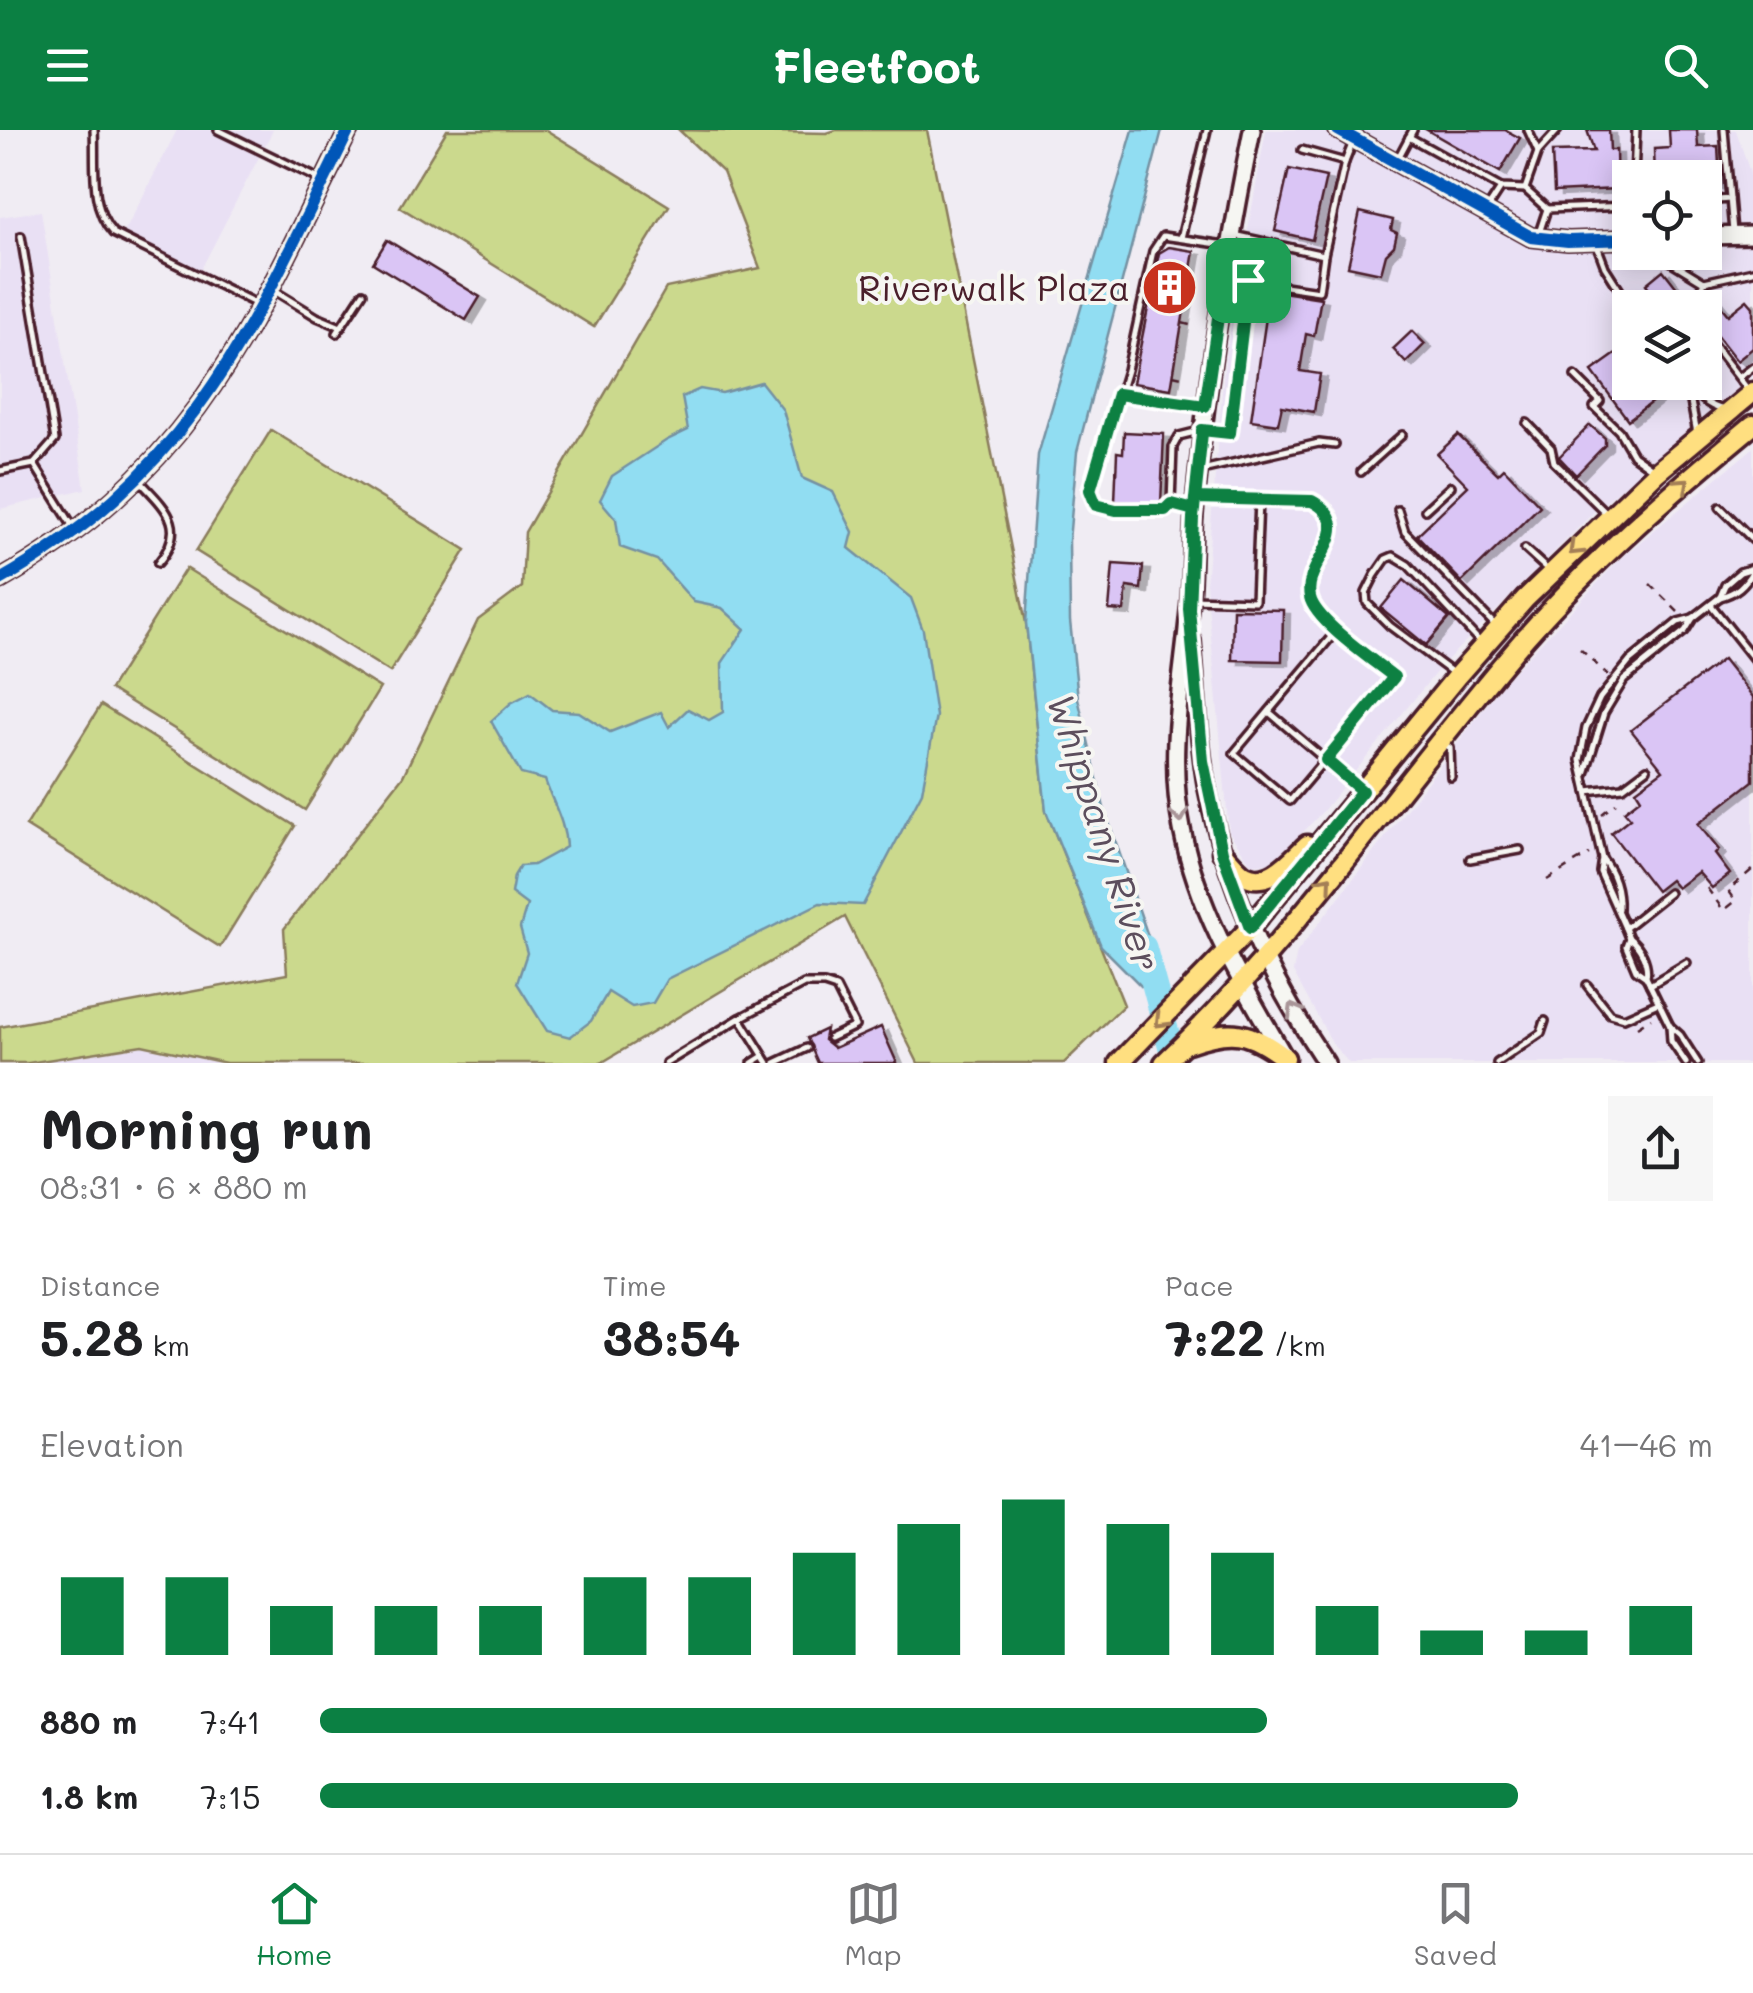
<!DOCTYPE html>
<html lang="en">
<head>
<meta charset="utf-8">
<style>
	body { margin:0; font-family:Mali,sans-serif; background:#f6f6f6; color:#202124; height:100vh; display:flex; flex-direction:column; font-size:38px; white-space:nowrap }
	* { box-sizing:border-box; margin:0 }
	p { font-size:32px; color:#757577 }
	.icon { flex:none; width:55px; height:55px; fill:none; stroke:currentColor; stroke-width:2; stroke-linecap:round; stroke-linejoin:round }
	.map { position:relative; height:933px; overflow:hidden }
	.sheet { display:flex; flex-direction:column; background:#fff; flex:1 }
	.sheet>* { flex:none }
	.controls { position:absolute; left:1612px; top:30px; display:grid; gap:20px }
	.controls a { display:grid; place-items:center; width:110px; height:110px; border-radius:0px; background:#fff; box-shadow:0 5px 25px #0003; font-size:50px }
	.pin { position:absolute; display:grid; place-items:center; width:85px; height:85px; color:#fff; margin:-42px; border-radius:20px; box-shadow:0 5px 15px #0006 }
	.round { display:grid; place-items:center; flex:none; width:105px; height:105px; border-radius:0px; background:#f6f6f6 }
	.summary { display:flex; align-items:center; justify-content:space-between; height:170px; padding:0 40px }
	h1 { font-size:55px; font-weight:800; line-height:75px }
	.metrics { display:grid; grid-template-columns:repeat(3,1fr); gap:15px; height:170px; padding:10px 40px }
	.metrics div { display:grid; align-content:center }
	.metrics b { font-size:50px; font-weight:800 }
	.metrics small { font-size:28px; font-weight:400 }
	.metrics p { font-size:28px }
	.chart { height:280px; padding:20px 40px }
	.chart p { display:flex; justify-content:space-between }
	.chart svg { width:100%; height:180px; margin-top:10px; stroke:#0b8043; stroke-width:6 }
	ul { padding:0 40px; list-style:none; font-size:32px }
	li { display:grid; grid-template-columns:160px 120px 1fr; align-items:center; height:75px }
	li i { height:25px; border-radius:12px; background:#0b8043 }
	header { display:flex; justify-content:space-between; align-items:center; height:130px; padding:0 40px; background:#0b8043; color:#fff; font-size:45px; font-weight:800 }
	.dock { display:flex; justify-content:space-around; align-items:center; height:140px; border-top:2px solid #e0e0e0; background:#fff; font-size:28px; color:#757577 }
	.dock a { display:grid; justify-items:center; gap:5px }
	.dock .active { color:#0b8043 }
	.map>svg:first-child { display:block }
	.built { fill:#e9e0f4; fill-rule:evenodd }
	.green { fill:#cbd98d; stroke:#8a7c5c; stroke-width:2.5 }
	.water { fill:#91ddf2; stroke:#7591a2; stroke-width:2.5 }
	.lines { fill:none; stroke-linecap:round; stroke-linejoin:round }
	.river { stroke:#91ddf2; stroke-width:25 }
	.building { fill:#dac5f5; stroke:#4a1f2b; stroke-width:2.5; filter:url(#shadow) }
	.lane-casing { stroke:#4a1f2b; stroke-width:12 }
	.secondary-casing { stroke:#4a1f2b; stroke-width:22 }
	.primary-casing { stroke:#4a1f2b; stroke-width:25 }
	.path { stroke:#4a1f2b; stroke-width:2.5; stroke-dasharray:8 8; stroke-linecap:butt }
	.lane { stroke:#f6f6f2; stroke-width:5 }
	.secondary { stroke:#f6f6f2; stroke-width:15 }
	.primary { stroke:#ffdf80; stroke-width:18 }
	.cycleway-casing { stroke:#f6f6f2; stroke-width:19 }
	.cycleway { stroke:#0057b8; stroke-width:12 }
	.oneway { stroke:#a47f56 }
	.oneway2 { stroke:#a99598 }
	.route-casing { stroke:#fff; stroke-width:20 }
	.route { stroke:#0b8043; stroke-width:12 }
	.labels { text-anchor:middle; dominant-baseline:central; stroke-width:8; stroke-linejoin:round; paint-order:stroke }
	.poi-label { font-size:35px; fill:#4a1f2b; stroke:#f6f6f2; text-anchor:end }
	.water-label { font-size:38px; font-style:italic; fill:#5c4e5d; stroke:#f6f6f2 }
</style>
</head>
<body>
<header><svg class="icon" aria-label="menu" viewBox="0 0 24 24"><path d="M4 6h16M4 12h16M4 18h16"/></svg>Fleetfoot<svg class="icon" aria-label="search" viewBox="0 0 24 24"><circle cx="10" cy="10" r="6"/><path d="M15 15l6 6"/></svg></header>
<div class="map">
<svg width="1753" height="933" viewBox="0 0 1753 933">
	<defs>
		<filter id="shadow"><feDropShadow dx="7" dy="4" stdDeviation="0" flood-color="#0004"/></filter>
	</defs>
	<rect width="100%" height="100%" fill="#f0ecf3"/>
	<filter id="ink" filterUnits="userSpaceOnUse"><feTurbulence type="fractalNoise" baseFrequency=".01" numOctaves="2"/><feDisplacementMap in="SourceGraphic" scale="20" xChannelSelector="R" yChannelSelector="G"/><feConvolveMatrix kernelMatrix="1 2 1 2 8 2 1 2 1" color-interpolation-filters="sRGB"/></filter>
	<g filter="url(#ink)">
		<g class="built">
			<polygon points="177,0 273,0 196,149 120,111"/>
			<path d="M1266 0H1736L1753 52V246L1596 380 1442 535 1323 681 1275 732 1252 735 1229 702 1206 453 1225 228ZM1630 48H1705V122H1630ZM1630 178H1705V252H1630Z"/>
			<polygon points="41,81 85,359 0,379 0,87"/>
			<polygon points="1753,318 1753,933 1349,933 1334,916 1293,842 1297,822 1505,551 1622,427"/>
			<polygon points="142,915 225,933 28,933"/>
		</g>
		<g class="green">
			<polygon points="447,0 546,0 669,76 594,197 400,77"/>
			<polygon points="679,0 827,3 836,0 927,0 1026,493 1046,681 1124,875 1064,933 918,933 845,787 601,933 226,933 142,915 28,933 0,933 0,897 287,844 284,799 403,646 478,490 522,457 525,402 666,158 760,138 723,42"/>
			<polygon points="271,300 466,420 390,542 196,421"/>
			<polygon points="186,438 380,558 305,680 110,559"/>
			<polygon points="101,575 295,696 220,817 26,696"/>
		</g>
		<g class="water">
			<polygon points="1133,0 1162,0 1077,322 1069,411 1070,491 1078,568 1104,678 1160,841 1141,856 1101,816 1046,681 1026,493 1038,325"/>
			<path d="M761 252 783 280 802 348 833 362 853 402 849 418 911 468 923 500 936 586 922 662 863 775 820 773 667 849 653 873 632 877 608 862 591 891 570 907 547 901 517 853 527 823 520 798 527 775 511 763 514 746 520 736 533 735 566 717C565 692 553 674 545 650L521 644 491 591 511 573 530 563 552 580 579 582 610 602 661 582 669 597 688 579 709 590 723 582 722 533 745 499 722 478 694 472 657 430 620 417 616 389 600 370 612 346 667 310 688 300 682 267 700 259 722 263Z"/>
		</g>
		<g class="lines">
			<polyline class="river" points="1144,817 1175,933"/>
		</g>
		<g class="building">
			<polygon points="1427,0 1505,0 1520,8 1500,42"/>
			<polygon points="1587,0 1609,0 1610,20 1616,20 1617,59 1554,62 1552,22 1594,21"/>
			<polygon points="1669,0 1697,0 1698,17 1718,16 1720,55 1705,55 1705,48 1655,48 1654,19 1670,18"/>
			<polygon points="1289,39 1326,47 1312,110 1275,101"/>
			<polygon points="1360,82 1393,90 1391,100 1397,103 1394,116 1386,124 1381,143 1348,136"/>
			<polygon points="387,110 480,167 466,190 373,133"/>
			<polygon points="1169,117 1194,121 1171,259 1133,253 1159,123"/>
			<polygon points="1663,140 1688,172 1686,178 1664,178 1646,154"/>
			<polygon points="1270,160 1321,168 1314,206 1306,204 1300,241 1320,244 1314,282 1282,276 1278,294 1251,290"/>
			<polygon points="1715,169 1728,185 1747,170 1753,177 1753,218 1737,231 1705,190 1705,177"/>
			<polygon points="1412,201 1425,214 1406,233 1393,219"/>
			<polygon points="1630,214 1630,252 1678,252 1628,290 1592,241"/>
			<polygon points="1590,295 1605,308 1605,315 1576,345 1559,327"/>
			<polygon points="1124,302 1164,304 1161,374 1115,372 1117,322 1123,323"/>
			<polygon points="1458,305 1498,344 1504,338 1540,376 1462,452 1417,405 1468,356 1437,324"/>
			<polygon points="1113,434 1143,436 1141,459 1127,457 1124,481 1109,480"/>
			<polygon points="1404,450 1449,488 1426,515 1381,478"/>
			<polygon points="1233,479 1283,480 1282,531 1232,530"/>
			<polygon points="1723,529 1753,567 1753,651 1698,694 1719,720 1715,724 1730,744 1712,758 1698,742 1677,758 1670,750 1656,761 1611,703 1630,688 1624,681 1641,668 1636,660 1663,640 1631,600"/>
			<polygon points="881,897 897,933 818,933 807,908 826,899 824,910 834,918"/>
		</g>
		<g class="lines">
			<defs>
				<g id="lane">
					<path d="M94 0C96 33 89 78 113 103L259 175"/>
					<polyline points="218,0 321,50"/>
					<polyline points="1528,0 1538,22"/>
					<polyline points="1724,0 1733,102"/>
					<polyline points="1409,7 1501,58 1525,59 1547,79 1538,106"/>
					<polyline points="1302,20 1345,32"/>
					<polyline points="1398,28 1413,0"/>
					<polyline points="1634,48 1636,0"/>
					<polyline points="1525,59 1538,22 1558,0"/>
					<polyline points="1705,71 1730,69"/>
					<polyline points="1547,79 1630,76"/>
					<polyline points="1486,81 1501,58"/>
					<polyline points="1181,108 1207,0"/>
					<polyline points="1596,113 1605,137 1631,178"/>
					<polyline points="1655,122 1704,152 1753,141"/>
					<polyline points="1324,125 1345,32 1353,12"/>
					<polyline points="1230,148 1319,161 1324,125 1234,105"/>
					<polyline points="273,160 317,187 341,197"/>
					<polyline points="1692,178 1704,152"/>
					<polyline points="337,203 363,163"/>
					<polyline points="1705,204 1749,261"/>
					<polyline points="1575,246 1600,271 1594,277 1619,301 1633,325 1654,340"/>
					<polyline points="1740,247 1753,237"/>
					<path d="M1688 252C1698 266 1707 276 1724 280"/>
					<polyline points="1119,264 1205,276"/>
					<polyline points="1691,272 1697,303"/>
					<polyline points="1527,293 1551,318 1554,332 1607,384"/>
					<polyline points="34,334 75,400"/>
					<polyline points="1202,340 1319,313 1335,315"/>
					<polyline points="0,341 34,334 55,310 21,106"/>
					<polyline points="1361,342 1402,305"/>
					<path d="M138 349C165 378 189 396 158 433"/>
					<path d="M1259 370C1276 370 1299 366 1314 371 1361 387 1303 440 1310 468 1315 492 1374 531 1394 547L1290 671 1234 623 1337 500"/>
					<polyline points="1171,374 1165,380 1116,379 1096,375 1090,360 1127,240 1153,121 1163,106 1225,115"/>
					<polyline points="1720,377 1753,410"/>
					<polyline points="1191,380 1171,374 1173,317 1179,306 1203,300 1230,303 1248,151"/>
					<polyline points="1398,380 1405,402 1496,496"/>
					<polyline points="1425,380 1451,356"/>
					<polyline points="1525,419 1549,441"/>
					<path d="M1720 467C1736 463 1745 455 1753 440"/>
					<polyline points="1193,469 1255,471 1259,370 1198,368"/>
					<polyline points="1711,475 1753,528"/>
					<polyline points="1453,543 1390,496 1367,473 1366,463 1375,445 1386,429 1393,426 1408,435 1481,513"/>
					<polyline points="1269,582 1358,658"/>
					<polyline points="1443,613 1450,618 1451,647"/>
					<polyline points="1585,644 1604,583 1624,550 1685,501 1693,488 1720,467 1725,455 1740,442 1753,438"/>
					<polyline points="1587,661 1623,657 1647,639"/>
					<path d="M1602 728C1614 743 1619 759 1618 779"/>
					<polyline points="1470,729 1520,720"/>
					<polyline points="1625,798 1669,763"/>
					<path d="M1629 808C1640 816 1649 833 1646 847L1670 896 1671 911 1686 933"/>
					<polyline points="1646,847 1636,840 1626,816 1629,808 1625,798 1600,742 1602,728 1580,630 1586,598 1600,568 1630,531 1678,492 1693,488"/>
					<polyline points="1587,855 1610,884 1624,888 1658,873"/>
					<polyline points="1650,855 1687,833"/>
					<polyline points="740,888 768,933"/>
					<polyline points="1670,896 1680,905 1698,933"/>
					<polyline points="666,933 740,888 804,854 824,854 836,858 855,896 830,908"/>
					<polyline points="752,933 763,926"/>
					<polyline points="775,933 807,918"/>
					<polyline points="1497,933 1541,903 1545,891"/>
				</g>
				<g id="secondary">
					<path d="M1252 0C1227 124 1207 248 1195 374 1191 410 1193 445 1189 480 1182 555 1167 624 1182 699 1198 782 1242 853 1284 926"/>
					<polyline points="1338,0 1531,107 1568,111 1630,109"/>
					<polyline points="1705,106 1753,105"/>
					<path d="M0 450C198 338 253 193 349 0"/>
					<path d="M1192 510C1196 558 1198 607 1206 654 1225 755 1269 848 1326 933"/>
				</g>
				<g id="primary">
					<path d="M1222 722C1229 729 1237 740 1245 745 1269 758 1292 729 1307 715"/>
					<path d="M1188 913C1233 897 1248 901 1285 928"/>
					<polyline points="1119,933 1249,799 1457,546 1525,469 1657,342 1753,262"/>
					<path d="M1164 933C1300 805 1404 647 1526 507 1595 429 1673 361 1753 295"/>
				</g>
			</defs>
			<use href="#lane" class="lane-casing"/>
			<use href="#secondary" class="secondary-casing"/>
			<use href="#primary" class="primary-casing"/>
			<g class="path">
				<polyline points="1182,193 1194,196"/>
				<polyline points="1173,245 1182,247"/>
				<polyline points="1650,454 1678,482"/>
				<polyline points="1580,519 1608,545"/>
				<polyline points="1602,684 1616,673"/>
				<polyline points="1547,750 1589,724"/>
				<polyline points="1707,758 1721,777"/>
				<polyline points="1727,778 1736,771 1728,760 1753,739"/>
				<polyline points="1637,897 1651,888"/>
			</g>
			<use href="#lane" class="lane"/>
			<use href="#secondary" class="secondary"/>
			<use href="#primary" class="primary"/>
			<defs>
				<g id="cycleway">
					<polyline points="1338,0 1531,107 1568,111 1630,109"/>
					<path d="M0 450C198 338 253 193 349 0"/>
				</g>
			</defs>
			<use href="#cycleway" class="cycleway-casing"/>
			<use href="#cycleway" class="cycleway"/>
		</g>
		<defs><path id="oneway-chevron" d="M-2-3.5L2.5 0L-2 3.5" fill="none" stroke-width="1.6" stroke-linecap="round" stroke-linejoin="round" transform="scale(2.5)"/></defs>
		<g class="oneway">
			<use href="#oneway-chevron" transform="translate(1683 354) rotate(-42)"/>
			<use href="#oneway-chevron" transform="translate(1575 419) rotate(136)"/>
			<use href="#oneway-chevron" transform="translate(1326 752) rotate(-50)"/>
			<use href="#oneway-chevron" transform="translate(1161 891) rotate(135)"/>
		</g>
		<g class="oneway2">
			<use href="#oneway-chevron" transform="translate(1180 686) rotate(81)"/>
			<use href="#oneway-chevron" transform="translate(1294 880) rotate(-120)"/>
		</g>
	</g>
	<g class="lines" filter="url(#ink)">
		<defs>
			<path id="route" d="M1248 150 1230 303 1202 300V303L1193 388 1189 479 1203 631 1222 722 1250 798 1362 661 1326 630 1394 547C1373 530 1315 491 1310 467 1302 432 1362 398 1312 371L1195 368 1194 380 1171 374 1165 380H1116L1096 375 1090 360 1118 264 1205 276 1224 147 1248 150"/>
		</defs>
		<use href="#route" class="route-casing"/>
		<use href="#route" class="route"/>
	</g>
	<defs>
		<symbol id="building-disc" viewBox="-11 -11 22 22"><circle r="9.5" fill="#c8321e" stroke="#f6f6f2"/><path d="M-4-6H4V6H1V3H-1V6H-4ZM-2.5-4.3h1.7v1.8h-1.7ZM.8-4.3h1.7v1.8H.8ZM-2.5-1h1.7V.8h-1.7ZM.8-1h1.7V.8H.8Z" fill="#fff"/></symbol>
	</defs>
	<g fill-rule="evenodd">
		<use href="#building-disc" x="1138" y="126" width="63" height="63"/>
	</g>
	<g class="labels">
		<g class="poi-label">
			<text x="1130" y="157">Riverwalk Plaza</text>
		</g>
		<g class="water-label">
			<text transform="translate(1105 702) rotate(72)">Whippany River</text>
		</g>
	</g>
</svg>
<div class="controls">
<a><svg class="icon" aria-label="locate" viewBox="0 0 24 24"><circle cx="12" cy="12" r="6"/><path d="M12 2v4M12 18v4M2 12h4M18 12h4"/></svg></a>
<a><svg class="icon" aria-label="layers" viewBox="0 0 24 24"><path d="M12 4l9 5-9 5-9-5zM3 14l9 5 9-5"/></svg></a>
</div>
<div class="pin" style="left:1248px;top:150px;background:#1e9e55"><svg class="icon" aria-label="arrive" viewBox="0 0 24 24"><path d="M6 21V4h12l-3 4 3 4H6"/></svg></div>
</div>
<section class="sheet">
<div class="summary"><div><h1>Morning run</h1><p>08:31 · 6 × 880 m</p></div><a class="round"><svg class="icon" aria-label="share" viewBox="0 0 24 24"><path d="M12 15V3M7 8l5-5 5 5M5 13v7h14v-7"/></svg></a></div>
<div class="metrics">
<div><p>Distance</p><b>5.28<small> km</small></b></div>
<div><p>Time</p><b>38:54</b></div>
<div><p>Pace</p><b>7:22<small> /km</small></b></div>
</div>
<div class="chart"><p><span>Elevation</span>41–46 m</p>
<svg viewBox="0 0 160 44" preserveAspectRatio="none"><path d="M5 44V25M15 44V25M25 44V32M35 44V32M45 44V32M55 44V25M65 44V25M75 44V19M85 44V12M95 44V6M105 44V12M115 44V19M125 44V32M135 44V38M145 44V38M155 44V32"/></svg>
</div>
<ul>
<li><b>880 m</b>7:41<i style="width:68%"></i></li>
<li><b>1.8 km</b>7:15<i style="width:86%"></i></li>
</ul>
</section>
<nav class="dock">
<a class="active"><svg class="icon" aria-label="home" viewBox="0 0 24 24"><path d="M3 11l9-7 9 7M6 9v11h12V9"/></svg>Home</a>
<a><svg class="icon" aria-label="map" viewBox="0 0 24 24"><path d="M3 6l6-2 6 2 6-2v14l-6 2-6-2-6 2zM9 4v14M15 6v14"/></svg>Map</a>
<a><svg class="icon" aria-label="saved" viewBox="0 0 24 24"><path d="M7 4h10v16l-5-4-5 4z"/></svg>Saved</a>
</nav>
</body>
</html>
